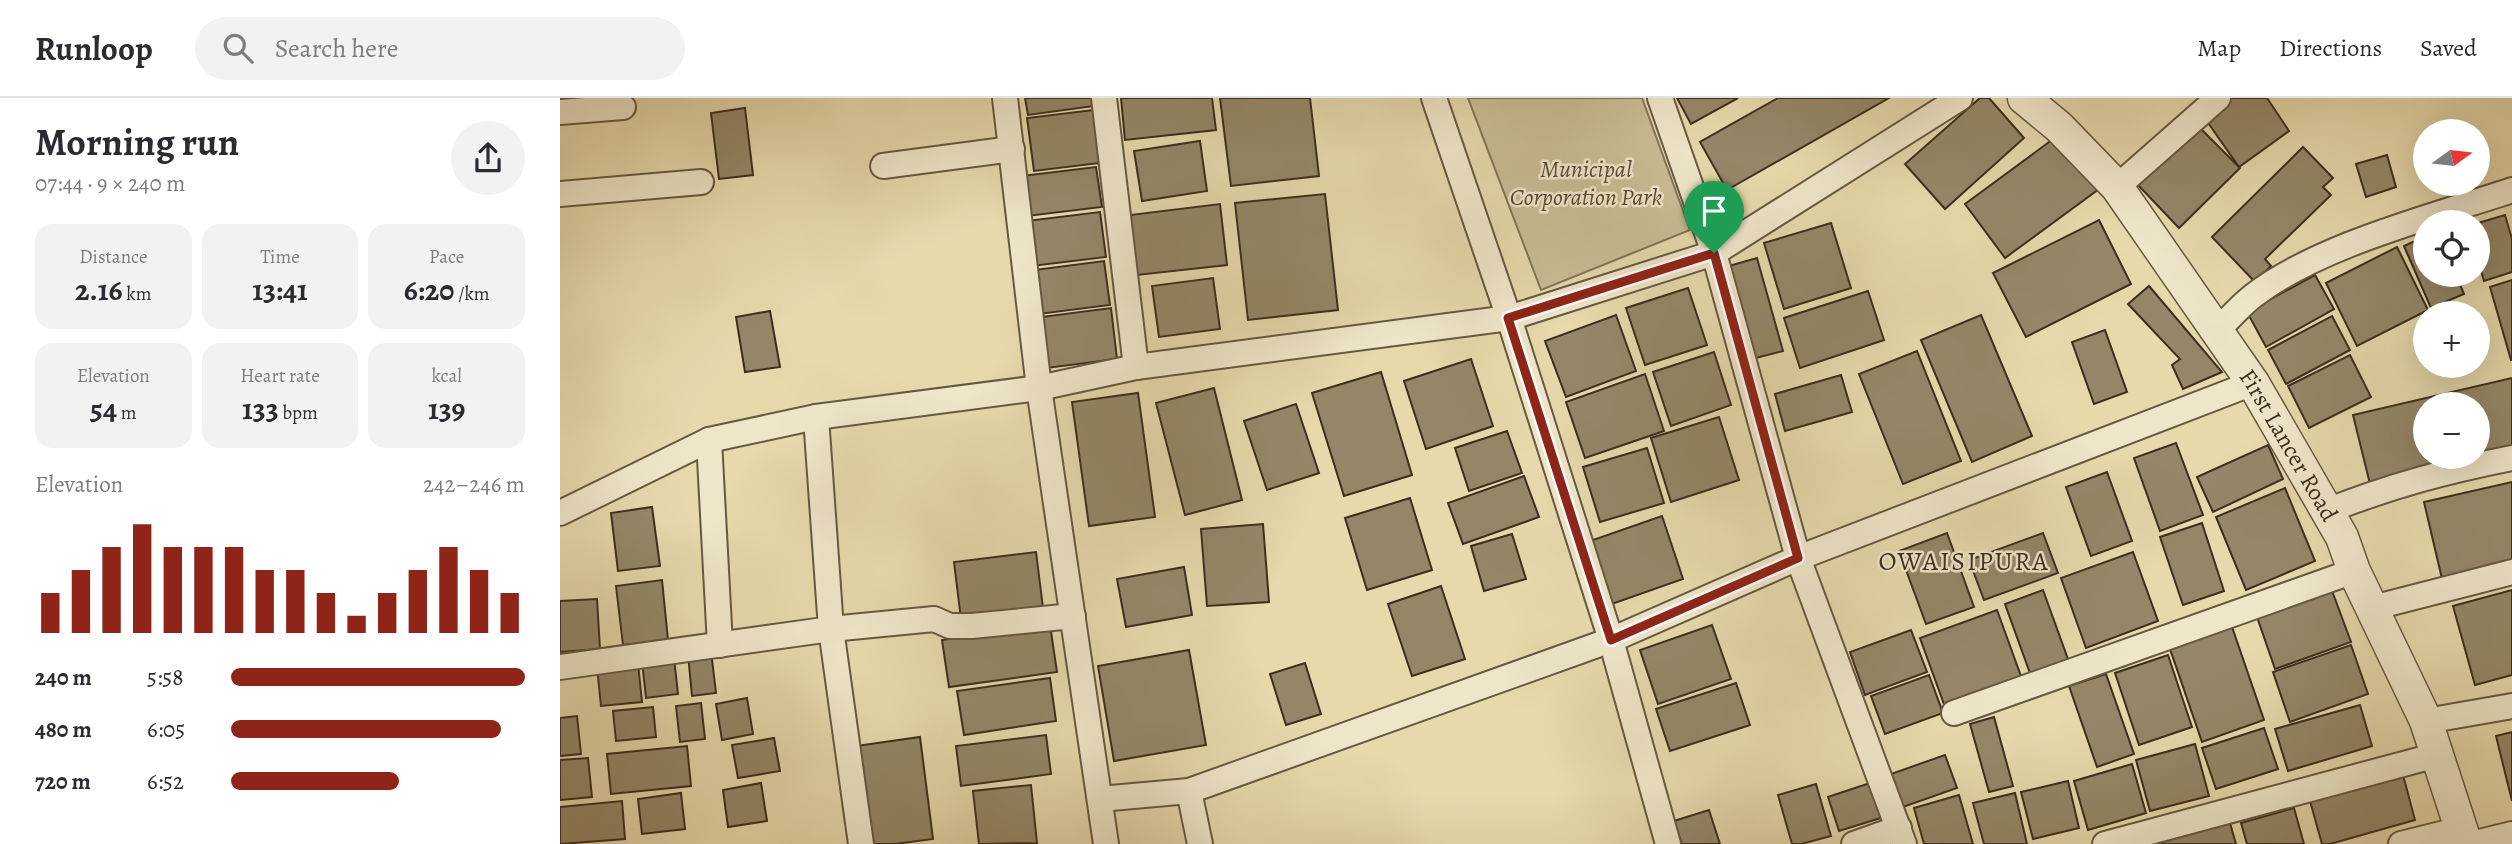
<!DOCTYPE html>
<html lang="en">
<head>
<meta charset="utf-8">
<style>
	body { margin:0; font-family:Alegreya,serif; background:#f2f2f3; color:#2b2b33; height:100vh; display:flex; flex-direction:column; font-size:26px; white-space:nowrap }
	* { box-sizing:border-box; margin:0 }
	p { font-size:23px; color:#7c7c81 }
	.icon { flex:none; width:38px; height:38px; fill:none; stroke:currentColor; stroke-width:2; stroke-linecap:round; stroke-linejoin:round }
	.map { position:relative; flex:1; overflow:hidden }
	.side { display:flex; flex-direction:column; background:#fff; width:560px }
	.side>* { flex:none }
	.needle { width:46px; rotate:75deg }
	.fabs { position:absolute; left:1853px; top:21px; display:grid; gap:14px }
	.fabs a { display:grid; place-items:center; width:77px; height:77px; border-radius:50%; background:#fff; box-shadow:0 7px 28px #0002; font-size:35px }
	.pin { position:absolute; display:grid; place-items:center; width:60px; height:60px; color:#fff; margin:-72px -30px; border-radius:50% 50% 50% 0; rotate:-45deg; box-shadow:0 0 7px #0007 }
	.pin .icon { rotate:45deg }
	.round { display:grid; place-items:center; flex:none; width:74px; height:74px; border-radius:37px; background:#f2f2f3 }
	.overview { display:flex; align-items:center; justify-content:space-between; height:119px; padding:0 35px }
	h1 { font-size:38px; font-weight:600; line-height:52px }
	.stats { display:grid; grid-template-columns:repeat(3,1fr); gap:10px; height:119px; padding:7px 35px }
	.stats div { display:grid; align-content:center; border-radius:18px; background:#f2f2f3; text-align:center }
	.stats b { font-size:30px; font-weight:600 }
	.stats small { font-size:19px; font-weight:400 }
	.stats p { font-size:19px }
	.chart { height:196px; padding:14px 35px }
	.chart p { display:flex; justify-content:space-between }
	.chart svg { width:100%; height:126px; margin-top:7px; stroke:#8f2418; stroke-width:6 }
	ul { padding:0 35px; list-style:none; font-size:23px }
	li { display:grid; grid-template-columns:112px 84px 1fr; align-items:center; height:52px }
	li i { height:18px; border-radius:9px; background:#8f2418 }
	header { display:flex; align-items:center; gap:42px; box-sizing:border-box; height:98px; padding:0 35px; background:#fff; border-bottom:2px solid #e1e1e2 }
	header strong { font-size:33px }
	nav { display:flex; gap:38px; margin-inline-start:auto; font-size:24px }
	.search { width:490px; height:63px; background:#f2f2f3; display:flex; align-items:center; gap:18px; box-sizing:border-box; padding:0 24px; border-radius:38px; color:#7c7c81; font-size:26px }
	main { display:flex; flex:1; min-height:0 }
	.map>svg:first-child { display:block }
	.green { fill:#c9bc94; stroke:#82755a; stroke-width:2 }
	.building { fill:#948768; stroke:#3c2e1f; stroke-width:2; fill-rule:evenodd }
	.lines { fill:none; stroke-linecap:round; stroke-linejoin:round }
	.minor-casing { stroke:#665942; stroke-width:28 }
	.tertiary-casing { stroke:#665942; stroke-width:35 }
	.minor { stroke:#efe6c9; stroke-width:24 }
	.tertiary { stroke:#efe6c9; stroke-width:32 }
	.route-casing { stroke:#fff; stroke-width:14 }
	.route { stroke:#8f2418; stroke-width:9 }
	.labels { text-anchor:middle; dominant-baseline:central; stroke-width:5; stroke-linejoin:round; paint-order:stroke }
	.park-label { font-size:24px; font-style:italic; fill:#584a36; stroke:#efe6c9 }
	.street-label { font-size:24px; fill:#3c2e1f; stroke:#efe6c9 }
	.neighbourhood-label { font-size:26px; letter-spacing:2px; fill:#3c2e1f; stroke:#efe6c9 }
</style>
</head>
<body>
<header>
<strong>Runloop</strong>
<div class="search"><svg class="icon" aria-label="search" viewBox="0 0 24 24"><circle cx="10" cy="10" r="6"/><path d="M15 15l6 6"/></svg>Search here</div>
<nav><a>Map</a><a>Directions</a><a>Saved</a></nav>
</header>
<main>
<section class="side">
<div class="overview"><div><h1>Morning run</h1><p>07:44 · 9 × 240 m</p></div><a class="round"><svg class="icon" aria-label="share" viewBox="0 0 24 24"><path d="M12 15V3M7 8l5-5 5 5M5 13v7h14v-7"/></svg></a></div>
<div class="stats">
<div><p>Distance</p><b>2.16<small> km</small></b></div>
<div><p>Time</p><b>13:41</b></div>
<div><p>Pace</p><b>6:20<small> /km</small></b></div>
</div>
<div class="stats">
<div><p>Elevation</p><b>54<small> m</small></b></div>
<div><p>Heart rate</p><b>133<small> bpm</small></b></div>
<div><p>kcal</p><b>139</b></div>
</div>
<div class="chart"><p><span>Elevation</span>242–246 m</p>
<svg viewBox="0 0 160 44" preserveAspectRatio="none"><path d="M5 44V30M15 44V22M25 44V14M35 44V6M45 44V14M55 44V14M65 44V14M75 44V22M85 44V22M95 44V30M105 44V38M115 44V30M125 44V22M135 44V14M145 44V22M155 44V30"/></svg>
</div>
<ul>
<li><b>240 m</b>5:58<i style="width:100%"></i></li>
<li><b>480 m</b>6:05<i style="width:92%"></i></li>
<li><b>720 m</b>6:52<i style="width:57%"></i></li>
</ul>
</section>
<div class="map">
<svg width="1952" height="746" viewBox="0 0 1952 746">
	<rect width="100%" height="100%" fill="#e6d9ac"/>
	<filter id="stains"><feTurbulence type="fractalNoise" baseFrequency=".00286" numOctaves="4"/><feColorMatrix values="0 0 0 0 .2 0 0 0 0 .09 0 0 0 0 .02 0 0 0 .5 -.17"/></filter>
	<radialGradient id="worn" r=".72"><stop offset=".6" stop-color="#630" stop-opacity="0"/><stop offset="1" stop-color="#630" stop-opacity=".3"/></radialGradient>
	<polygon class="green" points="908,0 1082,0 1130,132 981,192"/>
	<g class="building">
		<polygon points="465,0 533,0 534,8 468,17"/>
		<polygon points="561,0 652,0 656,32 565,42"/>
		<polygon points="660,0 750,0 759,78 671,88"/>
		<polygon points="1117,0 1178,0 1131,26"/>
		<polygon points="1218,0 1329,0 1167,92 1140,44"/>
		<polygon points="1420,0 1429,0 1464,40 1385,111 1345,66"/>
		<polygon points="1671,0 1707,0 1729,33 1679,69 1644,19"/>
		<polygon points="185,10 193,77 159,81 151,15"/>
		<polygon points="533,12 540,65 474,73 467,20"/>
		<polygon points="1638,28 1680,70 1619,130 1578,87"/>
		<polygon points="1500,36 1539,91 1445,160 1405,106"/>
		<polygon points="640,43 647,93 582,103 574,53"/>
		<polygon points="1743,49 1773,80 1763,89 1771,97 1705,161 1711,168 1695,184 1652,139"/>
		<polygon points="1827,57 1836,89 1806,99 1796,66"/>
		<polygon points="536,69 542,109 467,118 461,78"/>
		<polygon points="765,96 778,212 688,222 675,105"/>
		<polygon points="660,106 667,167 577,177 570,117"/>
		<polygon points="540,114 546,159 472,168 466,123"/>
		<polygon points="1945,117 1952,141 1952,174 1924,183 1918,162 1918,125"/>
		<polygon points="1539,122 1571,186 1466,239 1433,175"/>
		<polygon points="1271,125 1291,190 1224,211 1204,145"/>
		<polygon points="1866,138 1866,177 1896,177 1904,196 1871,210 1844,148"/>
		<polygon points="1837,149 1868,212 1797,248 1766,185"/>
		<polygon points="1197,160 1223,253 1188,262 1162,170"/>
		<polygon points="544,163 550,207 479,216 474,172"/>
		<polygon points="1755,177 1774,211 1706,249 1687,214"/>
		<polygon points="653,180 660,231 599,239 592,188"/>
		<polygon points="1952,182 1952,262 1951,262 1930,189"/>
		<polygon points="1589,188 1662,274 1623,291 1612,267 1620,261 1568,206"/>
		<polygon points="1128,190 1147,247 1085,267 1066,210"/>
		<polygon points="1308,193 1324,242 1240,270 1224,220"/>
		<polygon points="551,210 557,261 487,270 481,219"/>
		<polygon points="210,213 220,269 185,274 176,219"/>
		<polygon points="1056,217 1076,273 1006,299 985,243"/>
		<polygon points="1421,217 1472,338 1412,364 1361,242"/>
		<polygon points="1772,218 1790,252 1726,286 1708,252"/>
		<polygon points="1545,232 1567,294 1534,306 1512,244"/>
		<polygon points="1357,253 1401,363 1343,386 1299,276"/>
		<polygon points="1154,254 1171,307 1111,328 1093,274"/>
		<polygon points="1790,257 1811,299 1749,330 1728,288"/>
		<polygon points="911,261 933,328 866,351 844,283"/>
		<polygon points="821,274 852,377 784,398 752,295"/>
		<polygon points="1085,276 1104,333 1025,360 1006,304"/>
		<polygon points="1281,277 1292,314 1225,333 1215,296"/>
		<path d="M1952 280V352L1810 386 1793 317ZM1866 306H1918V359H1866Z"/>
		<polygon points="654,290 682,402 625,417 596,305"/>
		<polygon points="578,295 595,419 529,428 512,304"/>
		<polygon points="736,306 759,375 707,392 684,323"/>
		<polygon points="1159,319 1179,382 1111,404 1091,340"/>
		<polygon points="947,333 962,375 909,393 895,350"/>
		<polygon points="1616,345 1643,417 1600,433 1574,360"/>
		<polygon points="1708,347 1723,381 1653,414 1637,379"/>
		<polygon points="1087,350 1104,405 1040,424 1023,369"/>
		<polygon points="1547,374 1572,443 1531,458 1506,389"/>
		<polygon points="964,378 979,419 903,446 888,405"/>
		<polygon points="1952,384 1952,470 1883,485 1864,404"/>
		<polygon points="1725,390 1755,463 1686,492 1656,419"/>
		<polygon points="850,400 872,472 807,492 785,420"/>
		<polygon points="92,409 100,468 58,473 51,415"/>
		<polygon points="1102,418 1123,481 1049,507 1027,444"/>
		<polygon points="1642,425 1664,493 1623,507 1600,439"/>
		<polygon points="703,426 709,504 647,508 641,431"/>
		<polygon points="1387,435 1414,509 1366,526 1339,453"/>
		<polygon points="1483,435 1498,475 1424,502 1409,462"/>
		<polygon points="952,436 966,481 924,493 911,448"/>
		<polygon points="476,454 483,510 401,521 394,464"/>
		<polygon points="1573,454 1598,523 1526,550 1501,480"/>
		<polygon points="624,469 632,517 566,529 557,481"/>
		<polygon points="102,482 108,542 63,547 56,488"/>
		<polygon points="881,488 905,561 852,578 828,506"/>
		<polygon points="1771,490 1791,544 1715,571 1696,516"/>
		<polygon points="1483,492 1509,564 1471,578 1445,506"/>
		<polygon points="1952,492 1952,577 1915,587 1893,508"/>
		<polygon points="37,501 40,551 0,554 0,503"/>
		<polygon points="1437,512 1462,581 1385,609 1360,540"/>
		<polygon points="1671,526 1704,622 1642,644 1609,548"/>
		<polygon points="490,527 497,574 389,589 382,542"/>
		<polygon points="1152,527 1171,581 1098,606 1080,552"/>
		<polygon points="1351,532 1367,574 1305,597 1290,554"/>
		<polygon points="1791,547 1808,596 1730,624 1713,574"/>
		<polygon points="629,552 646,647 554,663 538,568"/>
		<polygon points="151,553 156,595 132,598 128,556"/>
		<polygon points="1608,557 1632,629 1579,647 1555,575"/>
		<polygon points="114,560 118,596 86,600 82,563"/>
		<polygon points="78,565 82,604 41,608 37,569"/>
		<polygon points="745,565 761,616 726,627 710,576"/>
		<polygon points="1546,576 1574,656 1537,669 1509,588"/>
		<polygon points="1369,577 1383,615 1325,636 1311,598"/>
		<polygon points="490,580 496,623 404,637 397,593"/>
		<polygon points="1176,585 1190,627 1110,653 1096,611"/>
		<polygon points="187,600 193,636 162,642 156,606"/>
		<polygon points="141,605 145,641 120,644 116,608"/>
		<polygon points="1800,607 1812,648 1728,673 1715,631"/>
		<polygon points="93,609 96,639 56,643 53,613"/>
		<polygon points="17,618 21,656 0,658 0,620"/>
		<polygon points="1434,619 1453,688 1429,694 1410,626"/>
		<polygon points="1704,630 1718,671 1656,691 1642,650"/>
		<polygon points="1952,634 1952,703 1936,638"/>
		<polygon points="486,637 491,676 401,688 396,648"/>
		<polygon points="360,639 373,741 335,746 310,746 296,648"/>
		<polygon points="214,640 220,673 178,680 172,647"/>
		<polygon points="1635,646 1649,698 1590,713 1576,662"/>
		<polygon points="127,648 131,688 51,696 47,656"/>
		<polygon points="1385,657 1397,690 1343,709 1331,676"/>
		<polygon points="28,660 32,699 0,702 0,662"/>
		<polygon points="1572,666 1586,715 1528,732 1514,683"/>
		<polygon points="1843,677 1855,722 1770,746 1762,746 1750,703"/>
		<polygon points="1316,683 1327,718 1279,733 1268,699"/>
		<polygon points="1508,683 1519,730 1473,741 1461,694"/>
		<polygon points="201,685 207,723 168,729 163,692"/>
		<polygon points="1256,686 1271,738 1241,746 1232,746 1218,697"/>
		<polygon points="471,687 477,745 419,746 413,693"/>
		<polygon points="121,695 125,731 82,736 78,701"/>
		<polygon points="1455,695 1467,746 1424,746 1413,705"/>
		<polygon points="1399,697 1413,746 1364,746 1354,710"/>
		<polygon points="62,703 65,741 0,746 0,709"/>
		<polygon points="1734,710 1744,746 1687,746 1681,725"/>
		<polygon points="1149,712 1160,746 1122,746 1114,723"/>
		<polygon points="1670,725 1676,746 1595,746"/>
	</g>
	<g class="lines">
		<defs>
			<g id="minor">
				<polyline points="445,0 479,290 546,746"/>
				<polyline points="544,0 576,269"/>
				<polyline points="874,0 949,220 1051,542 1108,746"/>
				<polyline points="1100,0 1154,155 1238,460 1344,746"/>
				<polyline points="0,14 63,9"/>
				<polyline points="323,68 452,51"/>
				<polyline points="1557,89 1658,0"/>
				<polyline points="0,96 141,84"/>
				<path d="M1658 232C1669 221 1680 208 1693 198 1759 147 1872 119 1952 92"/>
				<polyline points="256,319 271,531 301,746"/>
				<polyline points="149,342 160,547"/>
				<path d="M1767 413C1830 388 1886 373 1952 360"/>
				<polyline points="0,415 149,342 256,319 479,290 576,269 949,220 1154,155 1400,0"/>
				<polyline points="1812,510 1952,474"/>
				<polyline points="0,569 271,531 374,521 390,528 412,528 513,518"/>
				<polyline points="1394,615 1794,473"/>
				<polyline points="1866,623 1952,608"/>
				<polyline points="629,693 640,746"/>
				<polyline points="540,701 629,693 1051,542 1238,460 1693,285"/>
				<polyline points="1294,746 1339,730"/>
				<polyline points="1545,746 1877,657"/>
				<polyline points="1841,746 1901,731"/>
				<polyline points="1911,746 1952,736"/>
			</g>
			<g id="tertiary">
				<path id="s1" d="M1464 0 1499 29 1557 89 1693 285 1782 439 1794 473 1866 623 1906 746"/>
			</g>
		</defs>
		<use href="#minor" class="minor-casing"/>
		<use href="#tertiary" class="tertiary-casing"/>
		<use href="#minor" class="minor"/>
		<use href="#tertiary" class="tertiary"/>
	</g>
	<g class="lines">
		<defs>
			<polygon id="route" points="1154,155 1238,460 1051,542 948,220"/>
		</defs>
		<use href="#route" class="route-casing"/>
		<use href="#route" class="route"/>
	</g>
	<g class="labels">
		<g class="park-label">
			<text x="1026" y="71">Municipal<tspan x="1026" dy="28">Corporation Park</tspan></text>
		</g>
		<g class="street-label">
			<text stroke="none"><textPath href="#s1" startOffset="439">First Lancer Road</textPath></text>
		</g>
		<g class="neighbourhood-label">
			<text x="1404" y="463">OWAISIPURA</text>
		</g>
	</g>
	<rect width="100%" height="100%" filter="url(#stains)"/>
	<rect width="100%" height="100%" fill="url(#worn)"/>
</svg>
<div class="fabs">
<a><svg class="needle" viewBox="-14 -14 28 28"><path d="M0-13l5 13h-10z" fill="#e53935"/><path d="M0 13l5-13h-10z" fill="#7c7c81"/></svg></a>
<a><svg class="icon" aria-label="locate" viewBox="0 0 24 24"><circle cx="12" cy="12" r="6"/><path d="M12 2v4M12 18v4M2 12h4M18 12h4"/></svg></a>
<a>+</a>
<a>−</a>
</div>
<div class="pin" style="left:1154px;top:155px;background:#1e9e55"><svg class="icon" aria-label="arrive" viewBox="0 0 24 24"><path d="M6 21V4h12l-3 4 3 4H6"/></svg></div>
</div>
</main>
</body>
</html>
